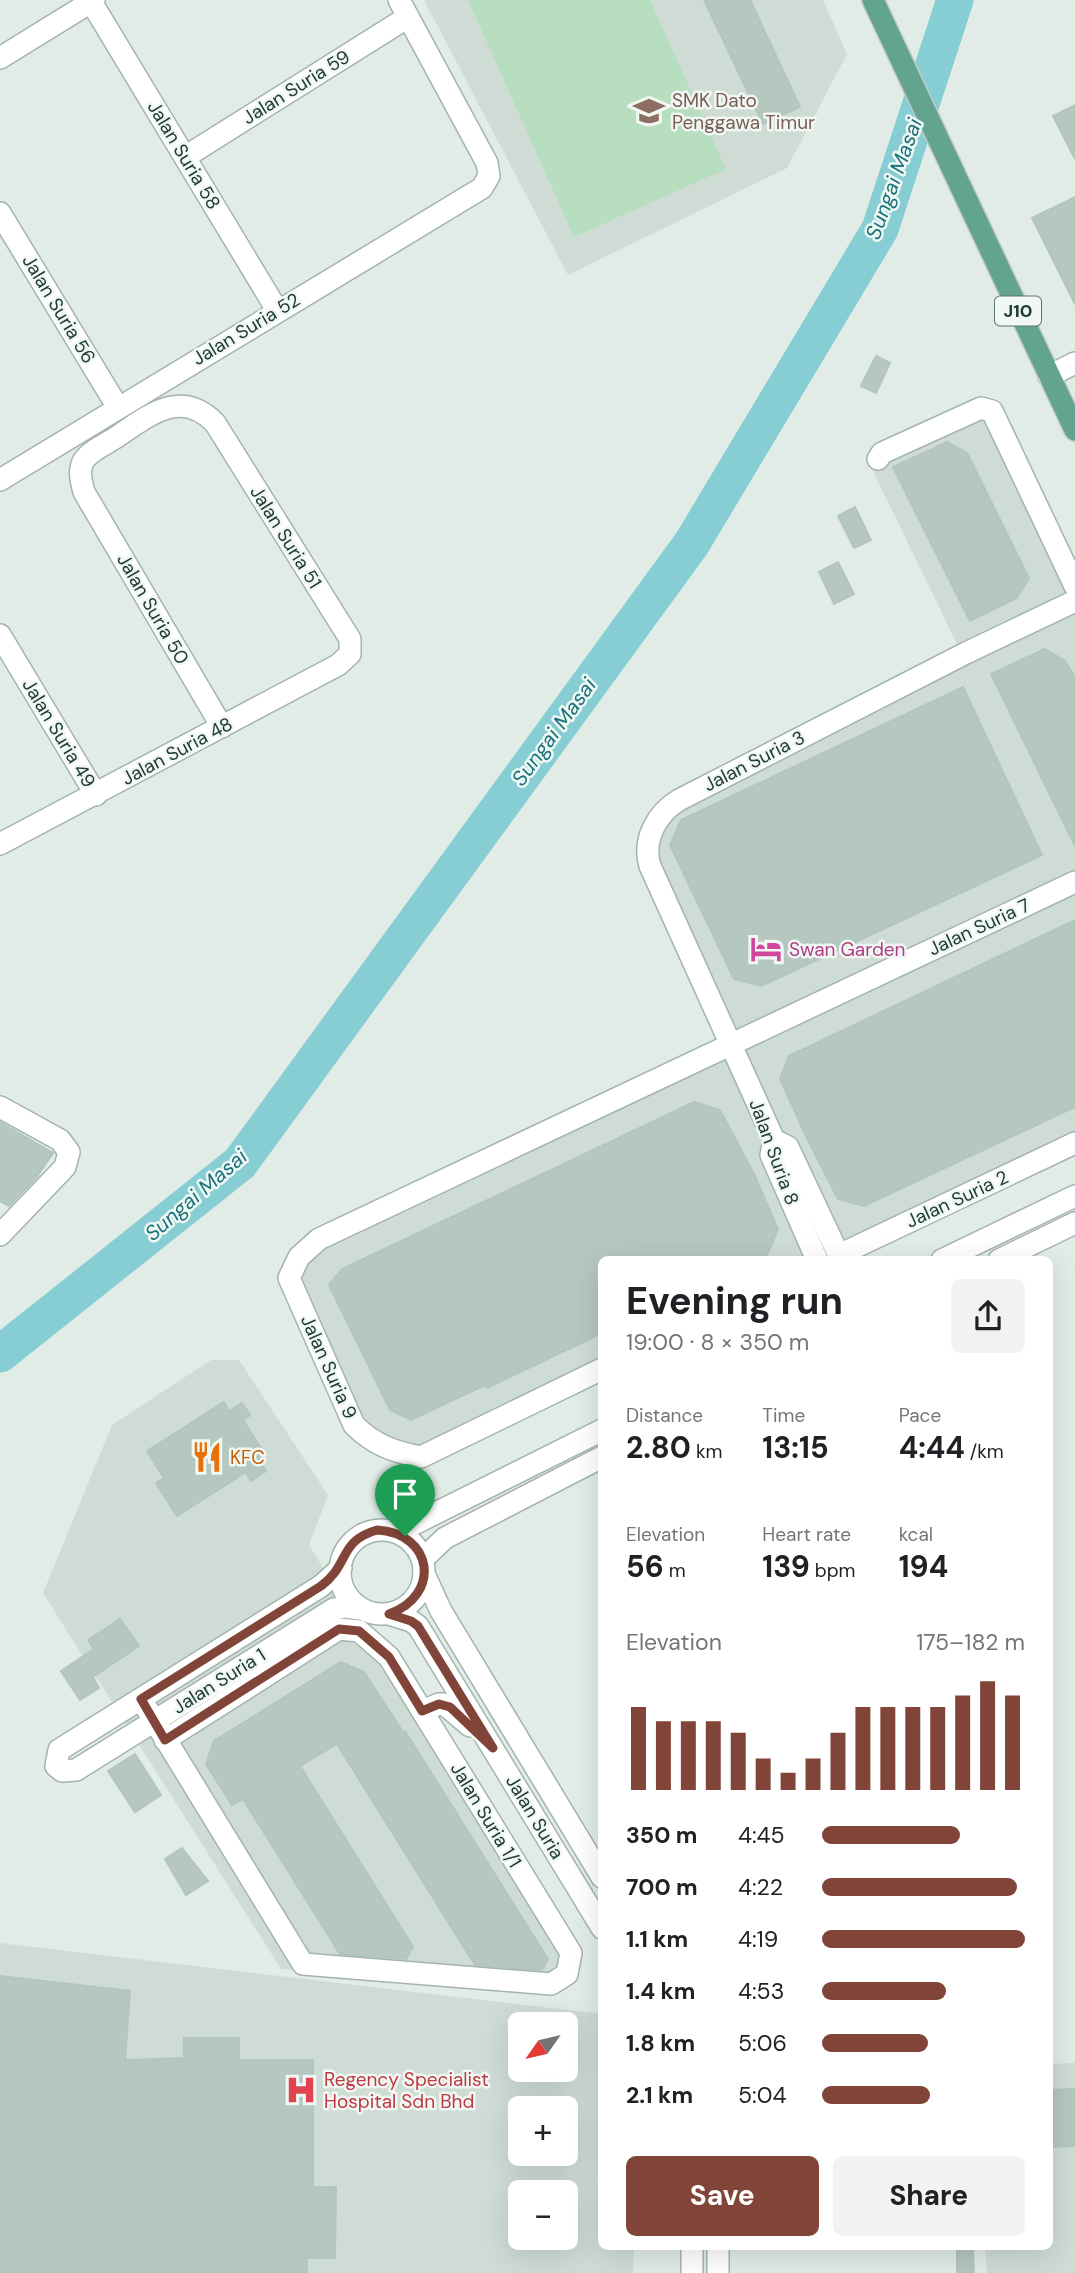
<!DOCTYPE html>
<html lang="en">
<head>
<meta charset="utf-8">
<style>
	body { margin:0; font-family:"DM Sans",sans-serif; background:#f2f2f2; color:#202124; height:100vh; display:flex; flex-direction:column; font-size:26px; white-space:nowrap }
	* { box-sizing:border-box; margin:0 }
	p { font-size:23px; color:#757577 }
	.icon { flex:none; width:38px; height:38px; fill:none; stroke:currentColor; stroke-width:2; stroke-linecap:round; stroke-linejoin:round }
	.map { position:relative; flex:1; overflow:hidden }
	.panel { position:absolute; left:598px; top:1256px; width:455px; height:994px; display:flex; flex-direction:column; background:#fff; border-radius:10px; box-shadow:0 7px 28px #0002 }
	.panel>* { flex:none }
	.needle { width:46px; rotate:236deg }
	.tools { position:absolute; left:508px; top:2012px; display:grid; gap:14px }
	.tools a { display:grid; place-items:center; width:70px; height:70px; border-radius:10px; background:#fff; box-shadow:0 7px 28px #0002; font-size:35px }
	.pin { position:absolute; display:grid; place-items:center; width:60px; height:60px; color:#fff; margin:-72px -30px; border-radius:50% 50% 50% 0; rotate:-45deg; box-shadow:0 0 7px #0007 }
	.pin .icon { rotate:45deg }
	.round { display:grid; place-items:center; flex:none; width:74px; height:74px; border-radius:10px; background:#f2f2f2 }
	.summary { display:flex; align-items:center; justify-content:space-between; height:119px; padding:0 28px }
	h1 { font-size:38px; font-weight:700; line-height:52px }
	.stats { display:grid; grid-template-columns:repeat(3,1fr); gap:10px; height:119px; padding:7px 28px }
	.stats div { display:grid; align-content:center }
	.stats b { font-size:30px; font-weight:700 }
	.stats small { font-size:19px; font-weight:400 }
	.stats p { font-size:19px }
	.chart { height:196px; padding:14px 28px }
	.chart p { display:flex; justify-content:space-between }
	.chart svg { width:100%; height:126px; margin-top:7px; stroke:#814439; stroke-width:6 }
	.action { display:flex; gap:14px; margin-top:auto; padding:14px 28px }
	.action a { flex:1; height:80px; border-radius:10px; background:#814439; color:#fff; font-size:28px; font-weight:700; line-height:80px; text-align:center }
	.action a+a { background:#f2f2f2; color:#202124 }
	ul { padding:0 28px; list-style:none; font-size:23px }
	li { display:grid; grid-template-columns:112px 84px 1fr; align-items:center; height:52px }
	li i { height:18px; border-radius:9px; background:#814439 }
	.map>svg:first-child { display:block }
	.built { fill:#cfdcd5; fill-rule:evenodd }
	.green { fill:#b8dec0 }
	.lines { fill:none; stroke-linecap:round; stroke-linejoin:round }
	.river { stroke:#86ced4; stroke-width:37 }
	.building { fill:#b6c7bf; stroke:#b3c6bd; stroke-width:2 }
	.minor-casing { stroke:#a3b4ad; stroke-width:24 }
	.primary-casing { stroke:#c1c9c6; stroke-width:24 }
	.minor { stroke:#fff; stroke-width:21 }
	.primary { stroke:#63a48e; stroke-width:21 }
	.route-casing { stroke:#fff; stroke-width:14 }
	.route { stroke:#814439; stroke-width:9 }
	.labels { text-anchor:middle; dominant-baseline:central; stroke-width:5; stroke-linejoin:round; paint-order:stroke }
	.shield { fill:#f1f8f4; stroke:#5f756d; stroke-width:2 }
	.shield-label { font-size:18px; font-weight:bold; fill:#203d33 }
	.street-label { font-size:19px; fill:#203d33; stroke:#f1f8f4 }
	.education-label { font-size:19px; fill:#785e54; stroke:#f1f8f4; text-anchor:start }
	.hotel-label { font-size:19px; fill:#b23c85; stroke:#f1f8f4; text-anchor:start }
	.food-label { font-size:19px; fill:#c56008; stroke:#f1f8f4; text-anchor:start }
	.health-label { font-size:19px; fill:#be3a42; stroke:#f1f8f4; text-anchor:start }
	.water-label { font-size:21px; font-style:italic; fill:#18737c; stroke:#f1f8f4 }
</style>
</head>
<body>
<div class="map">
<svg width="1075" height="2273" viewBox="0 0 1075 2273">
	<rect width="100%" height="100%" fill="#e1ece6"/>
	<g class="built">
		<polygon points="424,0 823,0 847,54 787,168 568,275"/>
		<polygon points="978,400 1075,569 1075,1151 846,1260 602,1260 602,1378 424,1465 361,1443 280,1278 293,1253 721,1040 639,859 651,816 959,648 870,465"/>
		<polygon points="211,1360 239,1360 328,1495 309,1545 575,1975 552,1992 281,1969 43,1593 112,1425"/>
		<path d="M0 1943 602 2014V2247H634L633 2273H0ZM520 2025H565V2070H520ZM520 2109H565V2154H520ZM520 2193H565V2238H520Z"/>
		<polygon points="1075,2063 1075,2273 987,2273 985,2247 1050,2247 1050,2064"/>
	</g>
	<polygon class="green" points="468,0 650,0 726,169 574,237"/>
	<g class="lines">
		<polyline class="river" points="0,1354 240,1163 692,543 880,229 955,0"/>
	</g>
	<g class="building">
		<polygon points="704,0 750,0 800,107 763,124"/>
		<polygon points="1075,105 1075,159 1053,116"/>
		<polygon points="1075,197 1075,304 1032,218"/>
		<polygon points="876,356 890,363 876,393 861,386"/>
		<polygon points="947,442 967,453 1029,578 1017,598 970,621 893,467"/>
		<polygon points="855,507 871,540 854,548 838,516"/>
		<polygon points="838,562 854,594 834,604 819,572"/>
		<polygon points="1045,649 1065,661 1075,677 1075,846 991,674"/>
		<polygon points="963,687 1042,855 761,986 734,979 670,845 681,820"/>
		<polygon points="1075,920 1075,1107 864,1206 838,1199 806,1136 780,1079 789,1056"/>
		<polygon points="694,1102 720,1110 753,1172 778,1229 765,1260 602,1260 602,1333 487,1388 485,1385 411,1420 390,1410 329,1285 342,1269"/>
		<polygon points="0,1122 53,1153 36,1178 9,1206 0,1201"/>
		<polygon points="224,1402 229,1411 242,1403 250,1415 243,1420 265,1455 259,1459 266,1471 251,1481 246,1472 177,1516 156,1483 164,1478 147,1451"/>
		<polygon points="120,1619 139,1646 93,1677 99,1688 80,1700 61,1671 94,1649 88,1640"/>
		<polygon points="341,1662 364,1672 403,1732 405,1731 548,1959 542,1970 475,1965 337,1744 300,1766 413,1947 406,1959 340,1954 243,1799 232,1805 206,1764 214,1741"/>
		<polygon points="135,1754 161,1795 135,1812 108,1771"/>
		<polygon points="182,1848 208,1881 186,1895 165,1859"/>
		<polygon points="0,1976 130,1991 125,2060 184,2058 184,2038 239,2038 239,2060 313,2060 313,2187 336,2187 335,2258 307,2258 307,2273 0,2273"/>
		<polygon points="1075,2089 1075,2146 1050,2147 1050,2090"/>
		<polygon points="957,2247 973,2247 974,2273 957,2273"/>
	</g>
	<g class="lines">
		<defs>
			<g id="minor">
				<polyline points="90,0 277,310"/>
				<polyline points="0,58 94,0"/>
				<polyline points="185,157 408,17"/>
				<polyline points="0,213 117,406"/>
				<polyline points="1049,376 1075,363"/>
				<polyline points="878,459 882,453 981,408 992,411 1075,586"/>
				<polyline points="0,480 482,188 489,176 487,163 399,0"/>
				<polyline points="0,635 96,795"/>
				<path d="M0 844 338 665 350 654V639L215 423C180 387 147 417 115 438 106 444 90 451 84 460 78 470 81 481 84 492L222 727"/>
				<polyline points="0,1107 60,1140 69,1152 65,1167 0,1235"/>
				<polyline points="774,1140 788,1147 841,1260"/>
				<polyline points="839,1255 1075,1143"/>
				<path d="M817 1260 771 1155 774 1140 650 866C642 840 657 813 679 800L966 653 1075 601"/>
				<polyline points="942,1260 1075,1196"/>
				<polyline points="999,1260 1075,1223"/>
				<path d="M602 1369 421 1457C394 1452 374 1445 354 1425L289 1278 299 1257 319 1239 1075 882"/>
				<circle cx="382" cy="1572" r="42"/>
				<polyline points="392,1531 416,1523 602,1430"/>
				<polyline points="423,1559 445,1538 602,1457"/>
				<polyline points="341,1568 321,1586 59,1750 56,1766 62,1771 76,1770 334,1609 345,1607 361,1609"/>
				<polyline points="424,1574 441,1611 602,1877"/>
				<polyline points="389,1614 411,1621 418,1626 602,1928"/>
				<polyline points="141,1699 303,1964 551,1984 567,1974 571,1953 389,1657 359,1631 339,1629 165,1740"/>
				<polyline points="422,1711 439,1704 444,1704 470,1726"/>
				<polyline points="718,2247 718,2273"/>
				<polyline points="692,2273 692,2247"/>
			</g>
			<polyline id="primary" points="873,0 1075,430"/>
		</defs>
		<use href="#minor" class="minor-casing"/>
		<use href="#primary" class="primary-casing"/>
		<use href="#minor" class="minor"/>
		<use href="#primary" class="primary"/>
	</g>
	<g class="lines">
		<defs>
			<path id="route" d="M377 1530C433 1533 442 1595 389 1614L411 1621 418 1626 493 1748 450 1707 439 1704 422 1711 389 1657 359 1631 339 1629 165 1740 141 1699 321 1586C350 1565 338 1541 377 1530Z"/>
		</defs>
		<use href="#route" class="route-casing"/>
		<use href="#route" class="route"/>
	</g>
	<defs>
		<symbol id="school-bare" viewBox="-9 -9 18 18"><path d="M0-5L7-2L0 1L-7-2ZM-4 1L0 2.5L4 1V4Q0 6-4 4Z" fill="#8d6e63" stroke="#f1f8f4" stroke-width="2.5" paint-order="stroke"/></symbol>
		<symbol id="hotel-bare" viewBox="-9 -9 18 18"><path d="M-6-4.5h1.5V1H6V5H4.5V3h-9V5H-6ZM-4 0a1.8 1.8 0 1 1 3.6 0ZM.5 0V-2.5h3Q6-2.5 6 0Z" fill="#d1479c" stroke="#f1f8f4" stroke-width="2.5" paint-order="stroke"/></symbol>
		<symbol id="restaurant-bare" viewBox="-9 -9 18 18"><path d="M-5-6h1v4h1v-4h1v4h1v-4h1v5L-1.5 .5V6h-2V.5L-5-1ZM5-6V6H3V1.5H1.5Q1.5-4 5-6Z" fill="#e8710a" stroke="#f1f8f4" stroke-width="2.5" paint-order="stroke"/></symbol>
		<symbol id="hospital-bare" viewBox="-9 -9 18 18"><path d="M-5-5h3v3.5h4V-5h3V5h-3V1.5h-4V5h-3Z" fill="#e0444e" stroke="#f1f8f4" stroke-width="2.5" paint-order="stroke"/></symbol>
	</defs>
	<g fill-rule="evenodd">
		<use href="#school-bare" x="627" y="89" width="44" height="44"/>
		<use href="#hotel-bare" x="744" y="927" width="44" height="44"/>
		<use href="#restaurant-bare" x="185" y="1435" width="44" height="44"/>
		<use href="#hospital-bare" x="279" y="2068" width="44" height="44"/>
	</g>
	<g class="labels">
		<rect class="shield" x="995" y="296.5" width="46" height="29" rx="5"/>
		<g class="shield-label">
			<text x="1018" y="311">J10</text>
		</g>
		<g class="street-label">
			<text transform="translate(296 87) rotate(-32)">Jalan Suria 59</text>
			<text transform="translate(184 155) rotate(59)">Jalan Suria 58</text>
			<text transform="translate(59 309) rotate(59)">Jalan Suria 56</text>
			<text transform="translate(246 329) rotate(-31)">Jalan Suria 52</text>
			<text transform="translate(286 537) rotate(58)">Jalan Suria 51</text>
			<text transform="translate(153 609) rotate(60)">Jalan Suria 50</text>
			<text transform="translate(59 733) rotate(59)">Jalan Suria 49</text>
			<text transform="translate(177 751) rotate(-28)">Jalan Suria 48</text>
			<text transform="translate(754 761) rotate(-27)">Jalan Suria 3</text>
			<text transform="translate(979 927) rotate(-25)">Jalan Suria 7</text>
			<text transform="translate(774 1152) rotate(70)">Jalan Suria 8</text>
			<text transform="translate(957 1199) rotate(-25)">Jalan Suria 2</text>
			<text transform="translate(329 1367) rotate(66)">Jalan Suria 9</text>
			<text transform="translate(219 1681) rotate(-32)">Jalan Suria 1</text>
			<text transform="translate(486 1815) rotate(59)">Jalan Suria 1/1</text>
			<text transform="translate(535 1817) rotate(59)">Jalan Suria</text>
		</g>
		<g class="education-label">
			<text x="672" y="100">SMK Dato<tspan x="672" dy="22">Penggawa Timur</tspan></text>
		</g>
		<g class="hotel-label">
			<text x="789" y="949">Swan Garden</text>
		</g>
		<g class="food-label">
			<text x="230" y="1457">KFC</text>
		</g>
		<g class="health-label">
			<text x="324" y="2079">Regency Specialist<tspan x="324" dy="22">Hospital Sdn Bhd</tspan></text>
		</g>
		<g class="water-label">
			<text transform="translate(894 179) rotate(-70)">Sungai Masai</text>
			<text transform="translate(554 732) rotate(-54)">Sungai Masai</text>
			<text transform="translate(196 1195) rotate(-41)">Sungai Masai</text>
		</g>
	</g>
</svg>
<div class="tools">
<a><svg class="needle" viewBox="-14 -14 28 28"><path d="M0-13l5 13h-10z" fill="#e53935"/><path d="M0 13l5-13h-10z" fill="#757577"/></svg></a>
<a>+</a>
<a>−</a>
</div>
<div class="pin" style="left:405px;top:1536px;background:#1e9e55"><svg class="icon" aria-label="arrive" viewBox="0 0 24 24"><path d="M6 21V4h12l-3 4 3 4H6"/></svg></div>
<section class="panel">
<div class="summary"><div><h1>Evening run</h1><p>19:00 · 8 × 350 m</p></div><a class="round"><svg class="icon" aria-label="share" viewBox="0 0 24 24"><path d="M12 15V3M7 8l5-5 5 5M5 13v7h14v-7"/></svg></a></div>
<div class="stats">
<div><p>Distance</p><b>2.80<small> km</small></b></div>
<div><p>Time</p><b>13:15</b></div>
<div><p>Pace</p><b>4:44<small> /km</small></b></div>
</div>
<div class="stats">
<div><p>Elevation</p><b>56<small> m</small></b></div>
<div><p>Heart rate</p><b>139<small> bpm</small></b></div>
<div><p>kcal</p><b>194</b></div>
</div>
<div class="chart"><p><span>Elevation</span>175–182 m</p>
<svg viewBox="0 0 160 44" preserveAspectRatio="none"><path d="M5 44V15M15 44V20M25 44V20M35 44V20M45 44V24M55 44V33M65 44V38M75 44V33M85 44V24M95 44V15M105 44V15M115 44V15M125 44V15M135 44V11M145 44V6M155 44V11"/></svg>
</div>
<ul>
<li><b>350 m</b>4:45<i style="width:68%"></i></li>
<li><b>700 m</b>4:22<i style="width:96%"></i></li>
<li><b>1.1 km</b>4:19<i style="width:100%"></i></li>
<li><b>1.4 km</b>4:53<i style="width:61%"></i></li>
<li><b>1.8 km</b>5:06<i style="width:52%"></i></li>
<li><b>2.1 km</b>5:04<i style="width:53%"></i></li>
</ul>
<div class="action"><a>Save</a><a>Share</a></div>
</section>
</div>
</body>
</html>
